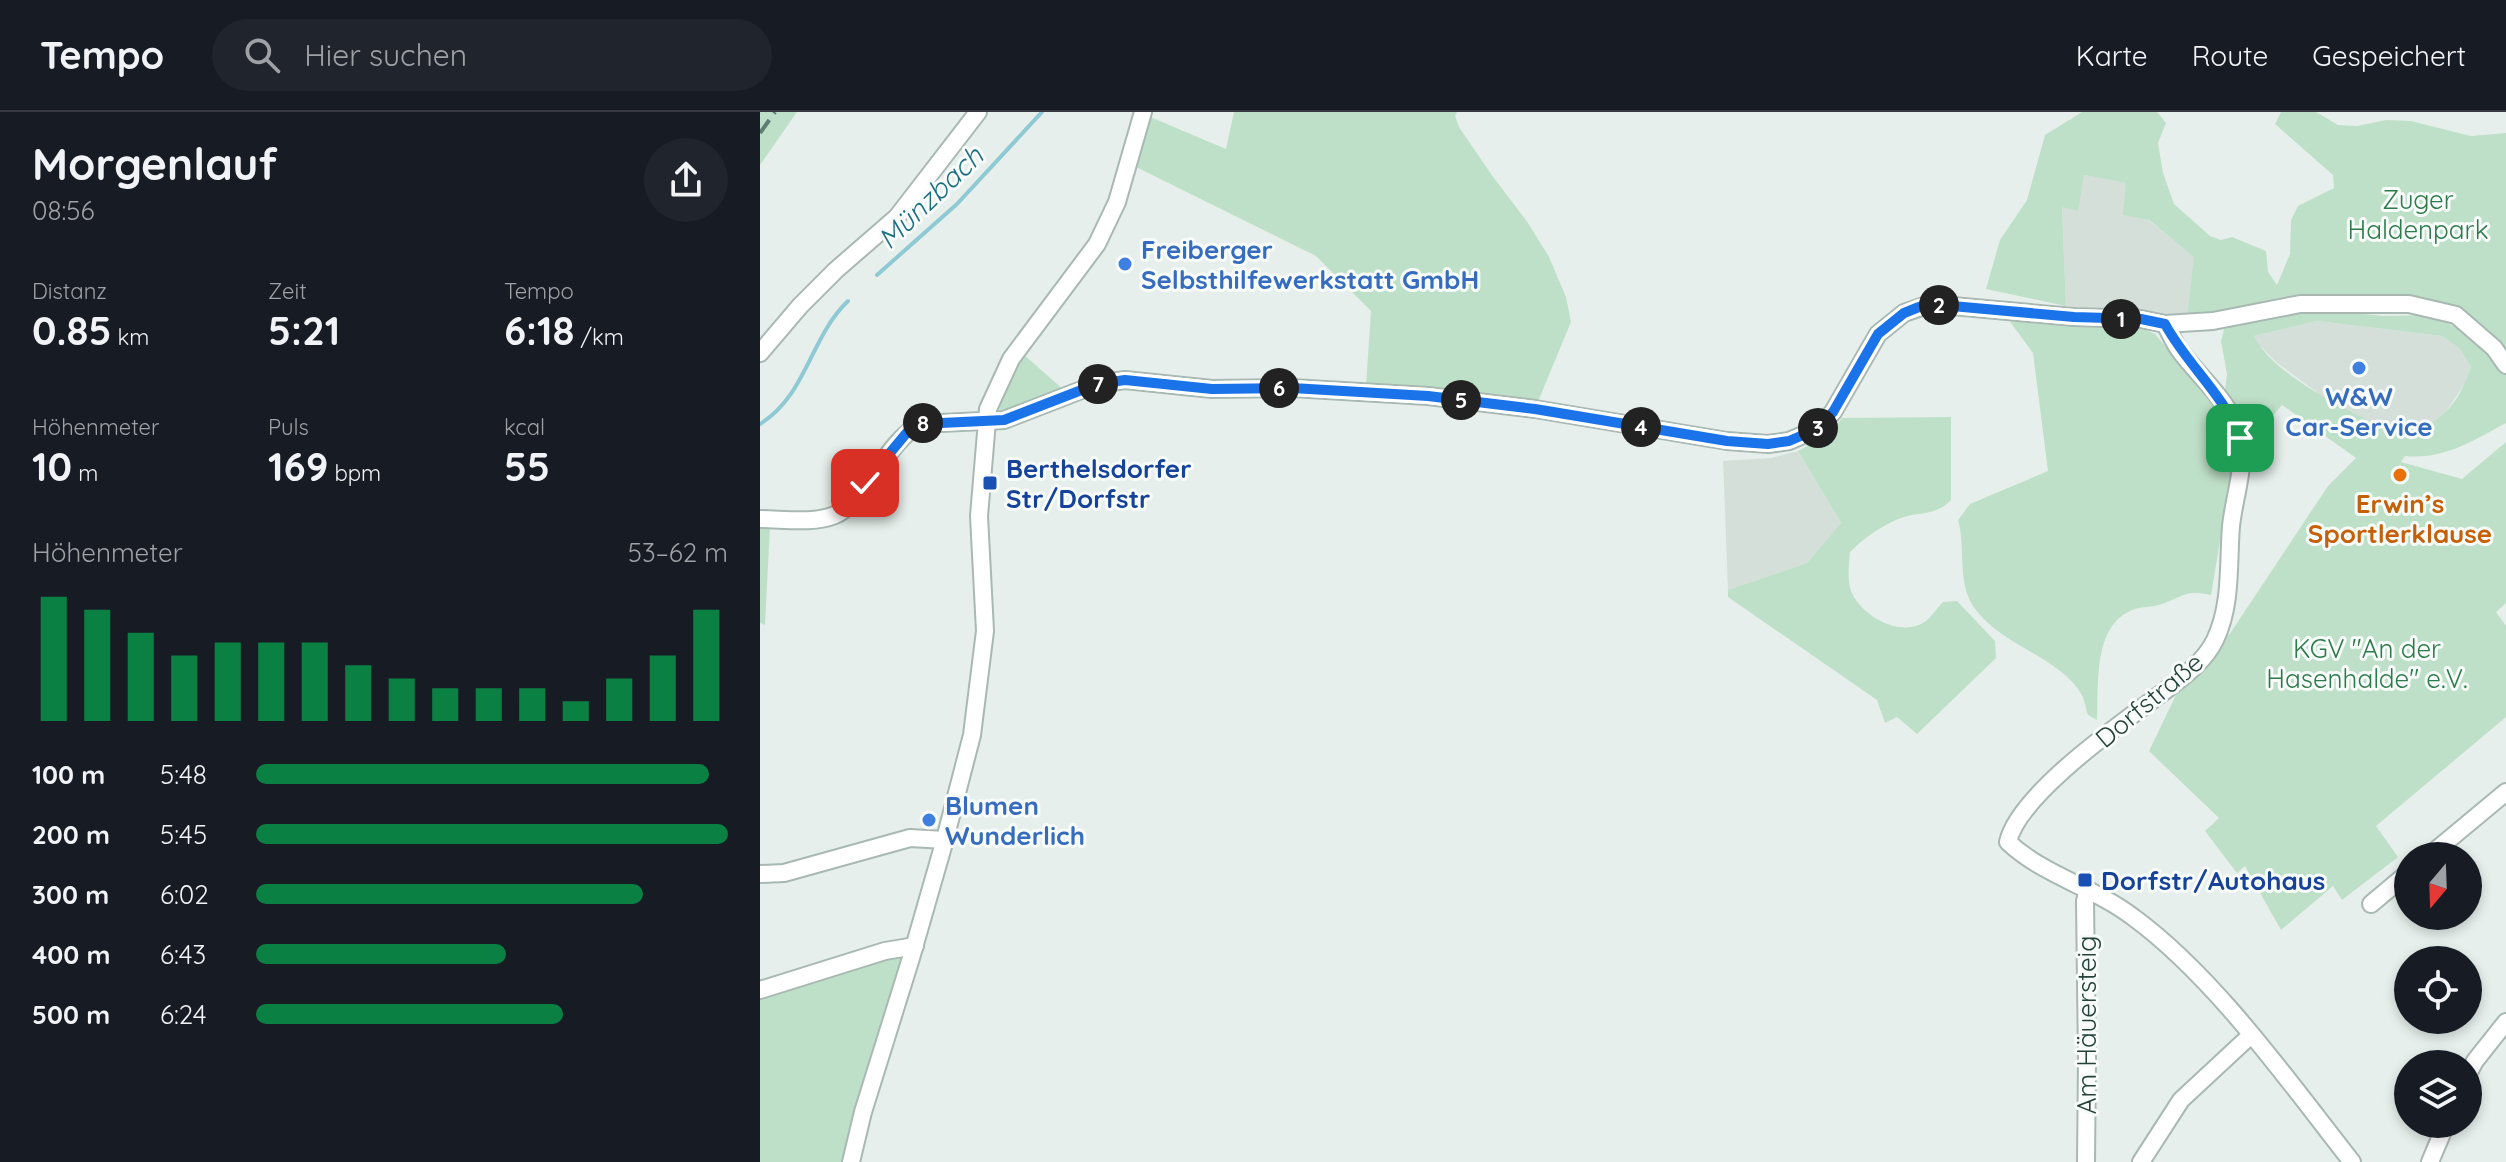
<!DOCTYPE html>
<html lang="de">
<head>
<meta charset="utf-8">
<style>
	body { margin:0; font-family:Quicksand,sans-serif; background:#20242c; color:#f1f3f6; height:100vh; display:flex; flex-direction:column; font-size:30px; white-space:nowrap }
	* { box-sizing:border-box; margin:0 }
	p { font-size:26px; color:#9ea1a6 }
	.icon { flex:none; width:44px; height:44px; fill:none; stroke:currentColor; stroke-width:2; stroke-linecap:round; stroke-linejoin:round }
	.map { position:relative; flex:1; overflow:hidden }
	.drawer { display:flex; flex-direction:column; background:#171b24; width:760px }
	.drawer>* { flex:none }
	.needle { width:52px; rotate:199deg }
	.tools { position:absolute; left:1634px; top:730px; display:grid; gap:16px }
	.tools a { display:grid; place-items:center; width:88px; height:88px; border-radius:50%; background:#171b24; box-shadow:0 4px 12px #0003; font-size:40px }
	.pin { position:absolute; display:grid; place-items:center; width:68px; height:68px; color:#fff; margin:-34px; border-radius:16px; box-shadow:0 4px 12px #0006 }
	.km { position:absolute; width:40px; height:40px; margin:-20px; border-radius:50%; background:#222; color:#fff; font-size:22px; line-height:40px; text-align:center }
	.round { display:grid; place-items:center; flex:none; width:84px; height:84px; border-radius:42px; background:#20242c }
	.headline { display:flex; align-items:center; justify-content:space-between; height:136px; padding:0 32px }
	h1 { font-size:44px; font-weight:700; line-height:60px }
	.figures { display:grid; grid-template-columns:repeat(3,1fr); gap:12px; height:136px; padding:8px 32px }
	.figures div { display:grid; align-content:center }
	.figures b { font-size:40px; font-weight:700 }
	.figures small { font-size:22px; font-weight:400 }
	.figures p { font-size:22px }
	.chart { height:224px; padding:16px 32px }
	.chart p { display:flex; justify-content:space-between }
	.chart svg { width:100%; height:144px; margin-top:8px; stroke:#0b8043; stroke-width:6 }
	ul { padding:0 32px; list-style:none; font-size:26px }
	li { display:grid; grid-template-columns:128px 96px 1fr; align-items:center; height:60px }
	li i { height:20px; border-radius:10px; background:#0b8043 }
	header { display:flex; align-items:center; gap:48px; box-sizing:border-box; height:112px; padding:0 40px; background:#171b24; border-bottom:2px solid #363941 }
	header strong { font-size:38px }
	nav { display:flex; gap:44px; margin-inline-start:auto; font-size:28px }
	.search { width:560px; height:72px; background:#20242c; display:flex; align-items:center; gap:20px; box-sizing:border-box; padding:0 28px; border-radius:44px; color:#9ea1a6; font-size:30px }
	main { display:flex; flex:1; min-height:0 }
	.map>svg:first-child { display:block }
	.built { fill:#d4dfda }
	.green { fill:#bfe0c8; fill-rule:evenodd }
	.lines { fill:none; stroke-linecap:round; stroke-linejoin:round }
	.stream { stroke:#8ec9d4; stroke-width:4 }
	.minor-casing { stroke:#a8b8b2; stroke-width:20 }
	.minor { stroke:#fff; stroke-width:16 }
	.rail { stroke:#5f7d75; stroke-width:4; stroke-dasharray:16 8; stroke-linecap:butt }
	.route-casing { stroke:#fff; stroke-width:16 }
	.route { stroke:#1a73e8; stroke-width:10 }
	.shop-dot { fill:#3f7fe0; stroke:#f7fbf9; stroke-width:3 }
	.food-dot { fill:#e8710a; stroke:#f7fbf9; stroke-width:3 }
	.transit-dot { fill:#1a4fb4; stroke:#f7fbf9; stroke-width:3 }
	.labels { text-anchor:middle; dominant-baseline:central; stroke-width:6; stroke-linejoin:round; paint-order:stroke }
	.park-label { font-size:26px; fill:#2d7a4b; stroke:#f7fbf9 }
	.shop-label { font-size:26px; font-weight:bold; fill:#366cbe; stroke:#f7fbf9; text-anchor:start }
	.transit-label { font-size:26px; font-weight:bold; fill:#164399; stroke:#f7fbf9; text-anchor:start }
	.food-label { font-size:26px; font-weight:bold; fill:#c56008; stroke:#f7fbf9 }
	.street-label { font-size:26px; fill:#24423a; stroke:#f7fbf9 }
	.water-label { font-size:28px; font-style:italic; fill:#1c6f80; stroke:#f7fbf9 }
</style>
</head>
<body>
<header>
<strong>Tempo</strong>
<div class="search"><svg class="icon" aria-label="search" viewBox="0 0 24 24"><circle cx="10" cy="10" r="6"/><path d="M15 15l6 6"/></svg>Hier suchen</div>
<nav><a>Karte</a><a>Route</a><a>Gespeichert</a></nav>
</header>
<main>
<section class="drawer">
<div class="headline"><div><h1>Morgenlauf</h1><p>08:56</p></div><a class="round"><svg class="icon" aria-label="share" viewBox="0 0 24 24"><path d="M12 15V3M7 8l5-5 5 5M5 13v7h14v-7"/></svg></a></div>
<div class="figures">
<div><p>Distanz</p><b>0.85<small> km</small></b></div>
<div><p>Zeit</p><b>5:21</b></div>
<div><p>Tempo</p><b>6:18<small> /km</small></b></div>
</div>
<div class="figures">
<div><p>Höhenmeter</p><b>10<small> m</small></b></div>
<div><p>Puls</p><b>169<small> bpm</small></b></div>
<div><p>kcal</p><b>55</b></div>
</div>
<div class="chart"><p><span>Höhenmeter</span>53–62 m</p>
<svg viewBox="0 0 160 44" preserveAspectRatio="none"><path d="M5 44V6M15 44V10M25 44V17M35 44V24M45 44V20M55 44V20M65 44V20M75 44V27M85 44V31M95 44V34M105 44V34M115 44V34M125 44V38M135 44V31M145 44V24M155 44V10"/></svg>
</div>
<ul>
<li><b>100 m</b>5:48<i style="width:96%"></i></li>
<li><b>200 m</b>5:45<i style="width:100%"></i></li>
<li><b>300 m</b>6:02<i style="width:82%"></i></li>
<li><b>400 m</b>6:43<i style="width:53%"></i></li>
<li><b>500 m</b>6:24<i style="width:65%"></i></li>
</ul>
</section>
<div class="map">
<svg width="1746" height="1050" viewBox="0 0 1746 1050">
	<rect width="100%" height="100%" fill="#e6efeb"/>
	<g class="built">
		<polygon points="1323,63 1366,70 1388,108 1435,145 1427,206 1306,194 1302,94 1317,98"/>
		<polygon points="1557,209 1682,224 1699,236 1711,253 1706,270 1685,301 1669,315 1643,324 1590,300 1562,284 1516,250 1498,232 1494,224"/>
		<polygon points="1038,339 1081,411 1047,451 968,478 963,349 1011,346"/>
	</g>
	<g class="green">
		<polygon points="0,0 37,0 0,53"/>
		<polygon points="474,0 697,0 695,4 699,15 731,62 768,111 789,145 806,185 811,210 777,292 606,274 611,199 556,144 374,54 388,4 466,37"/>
		<polygon points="1322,0 1397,0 1406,11 1398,31 1403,61 1414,92 1450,124 1461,128 1472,125 1506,139 1508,160 1517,173 1530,142 1531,108 1538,94 1574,76 1573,63 1515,12 1521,0 1556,0 1578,13 1597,14 1626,8 1651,9 1711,24 1746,21 1746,249 1697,201 1649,189 1427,206 1434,145 1389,108 1363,103 1366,71 1324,63 1318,99 1302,95 1306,194 1226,177 1240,128 1267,88 1285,23"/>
		<path d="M1542 195 1623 204 1672 203 1714 225 1746 258V311C1712 329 1684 348 1645 344L1641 350 1702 367 1746 330V491L1736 500 1746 514V605L1616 714 1638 745 1582 788 1573 774 1521 818 1485 754 1477 761 1445 719 1459 706 1389 639 1416 583 1438 561 1469 523 1568 374 1596 346 1522 293 1503 315 1464 286 1467 262 1461 229 1465 214ZM1557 209 1682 224 1699 236 1711 254C1699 293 1681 311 1643 324 1601 305 1514 266 1494 224Z"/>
		<path d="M1248 207 1365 214 1386 218 1395 222 1412 242 1416 241 1455 292 1474 327 1472 357 1451 483C1422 477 1424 486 1398 493 1388 496 1378 494 1368 500 1333 518 1339 574 1337 608L1328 603C1326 598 1325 591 1323 585 1301 544 1241 535 1213 494 1197 469 1206 436 1198 408L1210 392 1288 359 1273 241Z"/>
		<polygon points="263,242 305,279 240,302 239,292"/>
		<path d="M1191 305V388C1175 405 1158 399 1138 407 1120 415 1104 426 1090 440 1089 452 1087 467 1091 479 1101 504 1141 527 1166 509 1172 504 1177 496 1183 490L1197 489 1235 529 1236 546 1157 622 1137 605 1125 611 1117 588 968 485V478L1047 451 1081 411 1038 339 1072 321 1082 306Z"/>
		<polygon points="10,414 5,513 0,511 0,415"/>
		<polygon points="145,842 83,1050 0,1050 0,884"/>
	</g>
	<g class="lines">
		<g class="stream">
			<polyline points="117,163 197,92 282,0"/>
			<path d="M0 312C47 283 50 225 88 189"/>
		</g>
		<defs>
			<g id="minor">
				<path d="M1405 212C1410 221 1414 231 1420 239 1440 266 1470 289 1479 323 1487 351 1474 385 1471 414 1468 451 1472 493 1455 528 1443 553 1416 570 1394 587 1356 615 1258 684 1248 730 1284 764 1334 775 1373 805 1455 865 1529 970 1592 1050"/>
				<polyline points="0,241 40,194 76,158 137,105 218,0"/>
				<path d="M0 407C23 407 53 412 75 403 104 391 126 330 160 312L244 308 337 272 365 268 452 277 532 276 668 284 775 297 967 329 1008 332 1029 329 1057 317 1073 300 1118 222 1144 201 1170 192 1314 205 1381 207 1405 212 1453 209 1540 192H1649L1696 203 1734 236 1746 253"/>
				<polyline points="1669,744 1746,680"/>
				<polyline points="0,762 24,761 150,726 185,728"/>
				<polyline points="1611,792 1648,761"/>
				<polyline points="0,878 125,839 155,834"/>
				<polyline points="1708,962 1715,949 1746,910"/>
				<polyline points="91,1050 103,1000 151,846 184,731 212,623 225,519 219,404 228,297 251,247 337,132 357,90 383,0"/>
				<polyline points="1326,1050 1327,948 1325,789 1328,777"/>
				<polyline points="1381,1050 1421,988 1491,923"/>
				<polyline points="1670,1050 1686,1012"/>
			</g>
		</defs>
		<use href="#minor" class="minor-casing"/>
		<use href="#minor" class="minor"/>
		<polyline class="rail" points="0,21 15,0"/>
	</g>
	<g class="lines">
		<defs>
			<path id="route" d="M105 371 149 318 160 312 244 308 337 272 365 268 452 277 532 276 668 284 775 297 967 329 1008 332 1029 329 1057 317 1073 300 1118 222 1144 201 1159 195 1170 192 1314 205 1381 207 1405 212C1427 253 1464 282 1480 326"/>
		</defs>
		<use href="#route" class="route-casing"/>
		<use href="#route" class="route"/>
	</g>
	<g class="shop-dot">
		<circle cx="365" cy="152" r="8"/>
		<circle cx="1599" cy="256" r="8"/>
		<circle cx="169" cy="708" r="8"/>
	</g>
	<circle class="food-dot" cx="1640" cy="363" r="8"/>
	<g class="transit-dot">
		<rect x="222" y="363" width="16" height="16" rx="4"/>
		<rect x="1317" y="760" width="16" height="16" rx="4"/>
	</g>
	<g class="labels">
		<g class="park-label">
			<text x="1658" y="87">Zuger<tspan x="1658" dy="30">Haldenpark</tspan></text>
			<text x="1607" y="536">KGV "An der<tspan x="1607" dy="30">Hasenhalde" e.V.</tspan></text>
		</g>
		<g class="shop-label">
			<text x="381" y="137">Freiberger<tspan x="381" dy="30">Selbsthilfewerkstatt GmbH</tspan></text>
			<text x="1599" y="284" text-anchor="middle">W&amp;W<tspan x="1599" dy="30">Car-Service</tspan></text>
			<text x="185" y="693">Blumen<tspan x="185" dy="30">Wunderlich</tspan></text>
		</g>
		<g class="transit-label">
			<text x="246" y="356">Berthelsdorfer<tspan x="246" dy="30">Str/Dorfstr</tspan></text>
			<text x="1341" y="768">Dorfstr/Autohaus</text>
		</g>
		<g class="food-label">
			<text x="1640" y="391">Erwin’s<tspan x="1640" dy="30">Sportlerklause</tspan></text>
		</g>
		<g class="street-label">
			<text transform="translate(1389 588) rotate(-40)">Dorfstraße</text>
			<text transform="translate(1326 913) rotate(-90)">Am Häuersteig</text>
		</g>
		<g class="water-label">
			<text transform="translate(170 85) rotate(-44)">Münzbach</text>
		</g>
	</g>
</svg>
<div class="tools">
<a><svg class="needle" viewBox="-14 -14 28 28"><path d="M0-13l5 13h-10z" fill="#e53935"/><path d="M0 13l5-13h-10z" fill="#9ea1a6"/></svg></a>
<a><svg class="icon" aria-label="locate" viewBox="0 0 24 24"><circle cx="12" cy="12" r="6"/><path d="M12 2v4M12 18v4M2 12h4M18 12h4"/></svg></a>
<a><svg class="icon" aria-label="layers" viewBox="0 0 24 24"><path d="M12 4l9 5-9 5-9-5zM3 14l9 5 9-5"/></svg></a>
</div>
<div class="pin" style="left:1480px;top:326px;background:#1e9e55"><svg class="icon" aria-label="arrive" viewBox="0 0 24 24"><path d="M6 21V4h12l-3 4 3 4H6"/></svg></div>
<div class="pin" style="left:105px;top:371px;background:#d93025"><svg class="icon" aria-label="check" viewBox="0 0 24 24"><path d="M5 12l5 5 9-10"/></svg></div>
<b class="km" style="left:1361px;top:207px">1</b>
<b class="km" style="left:1179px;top:193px">2</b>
<b class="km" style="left:1058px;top:316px">3</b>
<b class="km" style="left:881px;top:315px">4</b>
<b class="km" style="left:701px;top:288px">5</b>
<b class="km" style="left:519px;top:276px">6</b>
<b class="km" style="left:338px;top:272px">7</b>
<b class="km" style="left:163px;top:311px">8</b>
</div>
</main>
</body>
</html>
